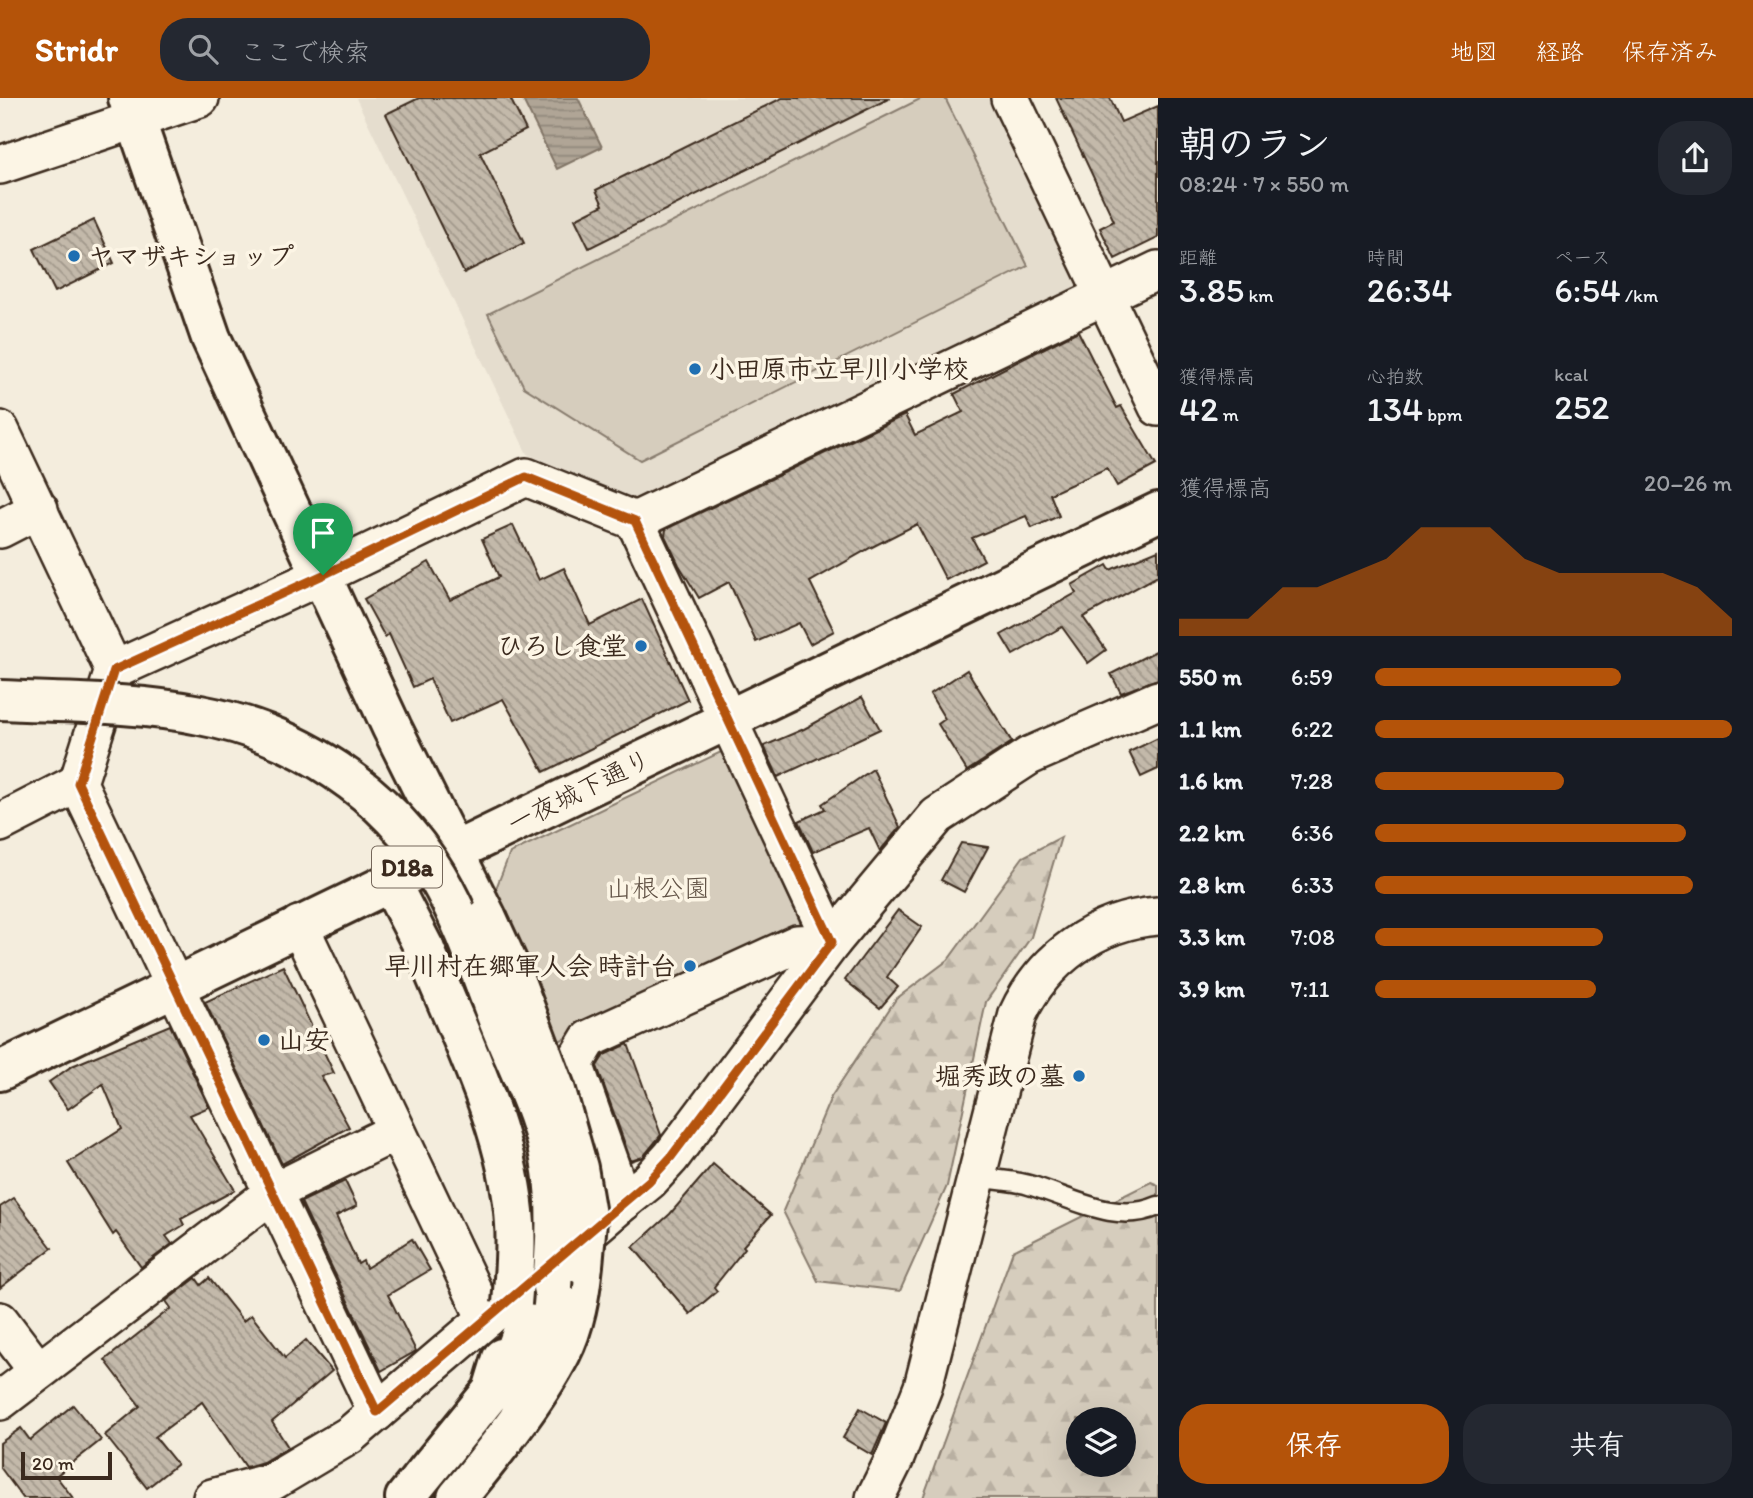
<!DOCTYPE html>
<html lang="ja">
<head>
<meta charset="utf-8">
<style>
	body { margin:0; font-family:Itim,"Klee One",sans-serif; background:#242831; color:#f1f3f6; height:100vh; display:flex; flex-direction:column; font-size:26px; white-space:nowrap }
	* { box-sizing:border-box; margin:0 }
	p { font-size:23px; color:#9ea1a6 }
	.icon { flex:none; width:38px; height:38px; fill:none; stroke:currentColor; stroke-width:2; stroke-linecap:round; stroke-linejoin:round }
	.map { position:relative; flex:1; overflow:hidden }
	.drawer { display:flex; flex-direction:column; background:#171b24; width:595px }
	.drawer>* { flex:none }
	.fabs { position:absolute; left:1066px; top:1309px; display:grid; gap:14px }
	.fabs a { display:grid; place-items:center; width:70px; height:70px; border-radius:50%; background:#171b24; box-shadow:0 7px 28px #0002; font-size:35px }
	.scale { position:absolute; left:21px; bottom:18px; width:91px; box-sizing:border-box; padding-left:7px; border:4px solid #3b2a1e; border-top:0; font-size:19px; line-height:24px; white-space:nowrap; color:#3b2a1e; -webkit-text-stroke:5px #fcf5e5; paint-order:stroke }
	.pin { position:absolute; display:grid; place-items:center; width:60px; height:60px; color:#fff; margin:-72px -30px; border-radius:50% 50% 50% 0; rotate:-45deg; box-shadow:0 0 7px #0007 }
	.pin .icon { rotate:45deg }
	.round { display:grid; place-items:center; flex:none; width:74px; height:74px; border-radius:28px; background:#242831 }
	.overview { display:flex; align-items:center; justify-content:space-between; height:119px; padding:0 21px }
	h1 { font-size:38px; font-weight:600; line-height:52px }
	.figures { display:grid; grid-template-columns:repeat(3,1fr); gap:10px; height:119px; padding:7px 21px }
	.figures div { display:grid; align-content:center }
	.figures b { font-size:35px; font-weight:600 }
	.figures small { font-size:19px; font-weight:400 }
	.figures p { font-size:19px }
	.chart { height:196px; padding:14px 21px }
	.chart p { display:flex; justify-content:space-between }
	.chart svg { width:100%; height:126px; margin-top:7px; fill:#b45309; opacity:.7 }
	.cta { display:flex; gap:14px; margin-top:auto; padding:14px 21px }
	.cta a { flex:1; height:80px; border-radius:28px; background:#b45309; color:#fff; font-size:28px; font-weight:600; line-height:80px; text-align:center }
	.cta a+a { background:#242831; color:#f1f3f6 }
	ul { padding:0 21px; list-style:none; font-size:23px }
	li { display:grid; grid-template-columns:112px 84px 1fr; align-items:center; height:52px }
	li i { height:18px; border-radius:9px; background:#b45309 }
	header { display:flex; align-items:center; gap:42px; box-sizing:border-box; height:98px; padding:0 35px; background:#b45309; color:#fff }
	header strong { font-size:33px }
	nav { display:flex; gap:38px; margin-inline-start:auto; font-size:24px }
	.search { width:490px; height:63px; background:#242831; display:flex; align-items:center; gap:18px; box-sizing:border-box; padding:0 24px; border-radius:28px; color:#9ea1a6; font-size:26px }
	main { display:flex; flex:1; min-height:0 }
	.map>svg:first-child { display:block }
	.built { fill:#e5ddce }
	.forest { fill:url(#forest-firs); stroke:#887c6e; stroke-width:2; fill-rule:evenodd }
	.park { fill:#d6cdbd; stroke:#887c6e; stroke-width:2 }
	.water { fill:url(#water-rules); stroke:#817466; stroke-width:2 }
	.building { fill:url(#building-back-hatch); stroke:#3b2a1e; stroke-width:2 }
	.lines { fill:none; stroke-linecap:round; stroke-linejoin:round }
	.service-casing { stroke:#3b2a1e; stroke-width:23 }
	.minor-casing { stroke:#3b2a1e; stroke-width:42 }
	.tertiary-casing { stroke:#3b2a1e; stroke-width:44 }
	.motorway-casing { stroke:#3b2a1e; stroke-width:44 }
	.service { stroke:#fcf5e5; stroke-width:18 }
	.minor { stroke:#fcf5e5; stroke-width:37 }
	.tertiary { stroke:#fcf5e5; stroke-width:38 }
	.motorway { stroke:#fcf5e5; stroke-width:38 }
	.tertiary-bridge-casing { stroke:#3b2a1e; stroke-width:44; stroke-linecap:butt }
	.motorway-bridge-casing { stroke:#3b2a1e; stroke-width:44; stroke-linecap:butt }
	.tertiary-bridge { stroke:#fcf5e5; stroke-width:38 }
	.motorway-bridge { stroke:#fcf5e5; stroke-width:38 }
	.route-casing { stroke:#fff; stroke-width:14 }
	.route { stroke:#b45309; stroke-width:9 }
	.poi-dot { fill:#1f6fb2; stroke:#fcf5e5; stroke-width:2.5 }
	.labels { text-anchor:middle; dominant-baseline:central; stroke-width:7; stroke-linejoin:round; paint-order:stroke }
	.shield { fill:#fcf5e5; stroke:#75675a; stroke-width:2 }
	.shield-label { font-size:24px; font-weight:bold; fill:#3b2a1e }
	.poi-label { font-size:26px; font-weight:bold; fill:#3b2a1e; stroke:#fcf5e5; text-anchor:start }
	.street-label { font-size:26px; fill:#3b2a1e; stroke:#fcf5e5 }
	.park-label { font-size:26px; fill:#625346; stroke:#fcf5e5 }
</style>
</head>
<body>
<header>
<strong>Stridr</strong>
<div class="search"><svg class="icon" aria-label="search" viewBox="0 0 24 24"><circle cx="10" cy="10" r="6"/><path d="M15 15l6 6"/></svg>ここで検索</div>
<nav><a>地図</a><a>経路</a><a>保存済み</a></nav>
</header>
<main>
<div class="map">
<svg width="1158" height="1400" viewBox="0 0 1158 1400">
	<defs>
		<pattern id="forest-firs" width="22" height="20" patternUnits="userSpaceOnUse" patternTransform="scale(1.75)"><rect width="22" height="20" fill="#d6cdbd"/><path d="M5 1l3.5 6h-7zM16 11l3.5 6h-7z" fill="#b9b0a2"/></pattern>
		<pattern id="water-rules" width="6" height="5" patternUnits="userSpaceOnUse" patternTransform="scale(1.75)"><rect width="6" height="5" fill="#b0a596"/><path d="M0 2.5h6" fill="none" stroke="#90877a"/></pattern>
		<pattern id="building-back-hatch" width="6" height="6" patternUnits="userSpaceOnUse" patternTransform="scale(1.75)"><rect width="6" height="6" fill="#c3b9aa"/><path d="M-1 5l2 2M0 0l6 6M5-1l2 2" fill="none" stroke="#a0978a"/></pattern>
	</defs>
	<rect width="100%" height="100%" fill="#f4eddd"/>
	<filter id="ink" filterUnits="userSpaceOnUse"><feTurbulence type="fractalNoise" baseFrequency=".0143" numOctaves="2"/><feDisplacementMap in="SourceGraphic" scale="14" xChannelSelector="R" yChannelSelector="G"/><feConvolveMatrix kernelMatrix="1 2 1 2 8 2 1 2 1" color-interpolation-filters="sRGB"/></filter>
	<g filter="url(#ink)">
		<polygon class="built" points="356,0 989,0 1079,187 636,400 628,398 527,356"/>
		<g class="forest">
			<polygon points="1061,739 1031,839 986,904 947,1088 900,1193 818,1183 783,1113 831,999 896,901 948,862 1023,759"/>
			<path d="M1151 1084 1158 1087V1400H923L1013 1153ZM1078 1321H1124V1367H1078Z"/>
		</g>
		<g class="park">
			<polygon points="922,0 945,0 1028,168 640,362 524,289 488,216"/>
			<polygon points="723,653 802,828 557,944 493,798 510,755"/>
		</g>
		<polygon class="water" points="522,0 578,0 602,49 557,71"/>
		<g class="building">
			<polygon points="419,0 510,0 526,32 480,55 524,145 464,175 386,16"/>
			<polygon points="782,0 890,0 589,150 575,121 603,107 596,92"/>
			<polygon points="1056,0 1110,0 1121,24 1158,8 1158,140 1115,161 1100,130 1114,123"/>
			<polygon points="94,122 114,165 55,194 34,151"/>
			<polygon points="1078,233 1117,310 1121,308 1156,367 1117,388 1107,370 1050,396 1059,418 1032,430 1026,418 972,440 984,462 946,482 917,426 870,450 810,484 834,533 810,546 799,525 756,544 729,484 699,500 679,467 665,438 666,431 905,317 915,337 963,314 954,296"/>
			<polygon points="513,427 539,482 564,470 590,527 642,501 688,602 544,674 503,601 450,625 430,581 413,589 389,536 385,539 364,501 429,464 450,502 499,479 482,441"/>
			<polygon points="1158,452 1158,478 1083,519 1106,552 1088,565 1062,529 1013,557 1001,537 1076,495 1072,487 1107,467 1110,472"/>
			<polygon points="1158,552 1158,581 1121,595 1111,576"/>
			<polygon points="967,572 1012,644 967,673 938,626 945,621 930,596"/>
			<polygon points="862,599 880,631 778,679 764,648 804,631"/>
			<polygon points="1158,640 1158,671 1141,679 1129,654"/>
			<polygon points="873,671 900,729 880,753 869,730 813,754 799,723 825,711 822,706"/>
			<polygon points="961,745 988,749 964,794 941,782"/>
			<polygon points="898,812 922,829 887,879 898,889 880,910 845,882"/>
			<polygon points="283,868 334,975 321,978 349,1029 282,1066 205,904"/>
			<polygon points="170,927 209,1009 190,1017 235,1092 181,1121 184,1127 166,1138 172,1146 141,1169 116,1134 113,1137 68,1065 122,1031 103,986 68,1011 49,984 72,968"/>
			<polygon points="628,946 661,1037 643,1059 631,1063 597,968 604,957"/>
			<polygon points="713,1066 771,1117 743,1148 745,1150 714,1189 717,1193 690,1216 633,1149 670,1116"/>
			<polygon points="345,1083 357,1108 336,1118 358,1166 363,1163 366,1170 412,1141 430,1172 388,1197 416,1253 381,1273 301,1104"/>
			<polygon points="14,1100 52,1150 0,1190 0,1109"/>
			<polygon points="196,1180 201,1187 209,1180 243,1223 251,1217 285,1260 306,1242 332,1273 272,1324 288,1349 263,1364 246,1369 202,1304 155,1339 177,1366 147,1390 105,1337 140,1308 105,1262 171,1210 166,1203"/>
			<polygon points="73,1307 101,1342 56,1378 73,1400 23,1400 0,1369 0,1345 21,1330 30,1342"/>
			<polygon points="860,1310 886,1325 872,1357 843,1340"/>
		</g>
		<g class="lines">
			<defs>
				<path id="service" d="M975 1079C993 1082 1012 1082 1029 1087 1071 1099 1115 1127 1158 1108"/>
				<g id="minor">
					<polyline points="1010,0 1158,309"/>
					<polyline points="0,67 200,0"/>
					<polyline points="0,332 114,572"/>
					<polyline points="635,423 1158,172"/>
					<polyline points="0,431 39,411"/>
					<polyline points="0,725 78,685"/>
					<polyline points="623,1104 649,1083 671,1059 832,844 937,718 1029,658 1158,602"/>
					<polyline points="0,1223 38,1273"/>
					<polyline points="0,1303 274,1094 395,1034"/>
					<polyline points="377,1314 78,685 114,572 323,477 526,379 635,423 832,844 797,846 589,941 574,966 623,1104 486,1221"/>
					<polyline points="212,1400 271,1384 350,1337 486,1221 299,827"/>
					<path d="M875 1400 895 1360 923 1289 1018 916C1043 862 1096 822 1158 818"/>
				</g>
				<g id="tertiary">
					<polyline points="128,0 211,240 392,630 487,820"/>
					<polyline points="390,784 425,852"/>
					<polyline points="0,973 1158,414"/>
					<polyline points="405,1400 492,1293 502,1260"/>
					<path d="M457 1400C491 1359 537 1302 561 1255 575 1228 580 1196 583 1167"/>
				</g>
				<g id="motorway">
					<polyline points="492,1293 515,1254 530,1213"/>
					<polyline points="520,1318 536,1269 552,1189"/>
				</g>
			</defs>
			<use href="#service" class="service-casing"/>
			<use href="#minor" class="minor-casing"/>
			<use href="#tertiary" class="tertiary-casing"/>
			<use href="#motorway" class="motorway-casing"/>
			<use href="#service" class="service"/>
			<use href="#minor" class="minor"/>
			<use href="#tertiary" class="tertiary"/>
			<use href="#motorway" class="motorway"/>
			<defs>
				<g id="tertiary-bridge">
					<polyline points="487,820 510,870 556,993 578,1070 587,1123 583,1167"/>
					<path d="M425 852C459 936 510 1035 515 1126 517 1153 514 1180 512 1206"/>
				</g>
				<path id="motorway-bridge" d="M0 602C66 605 135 604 200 617 297 635 387 693 437 778 463 822 479 871 497 919 516 968 545 1020 552 1073 558 1111 555 1150 552 1189"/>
			</defs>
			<use href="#tertiary-bridge" class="tertiary-bridge-casing"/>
			<use href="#motorway-bridge" class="motorway-bridge-casing"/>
			<use href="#tertiary-bridge" class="tertiary-bridge"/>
			<use href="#motorway-bridge" class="motorway-bridge"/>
		</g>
	</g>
	<g class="lines" filter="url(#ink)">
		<defs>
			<polygon id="route" points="526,379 635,423 832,844 671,1059 649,1083 377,1314 78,685 114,572 323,477"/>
		</defs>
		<use href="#route" class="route-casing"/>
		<use href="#route" class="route"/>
	</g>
	<g class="poi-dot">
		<circle cx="74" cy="158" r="7"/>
		<circle cx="695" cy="271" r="7"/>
		<circle cx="641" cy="548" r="7"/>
		<circle cx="690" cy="868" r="7"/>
		<circle cx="264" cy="942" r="7"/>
		<circle cx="1079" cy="978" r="7"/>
	</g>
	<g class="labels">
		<rect class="shield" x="372" y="748.5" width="70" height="41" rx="5"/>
		<g class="shield-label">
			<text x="407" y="769">D18a</text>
		</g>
		<g class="poi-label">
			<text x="88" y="158">ヤマザキショップ</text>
			<text x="709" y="271">小田原市立早川小学校</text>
			<text x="627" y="548" text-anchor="end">ひろし食堂</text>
			<text x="676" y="868" text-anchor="end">早川村在郷軍人会 時計台</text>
			<text x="278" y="942">山安</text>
			<text x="1065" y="978" text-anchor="end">堀秀政の墓</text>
		</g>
		<g class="street-label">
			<text transform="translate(579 693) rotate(-26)">一夜城下通り</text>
		</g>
		<g class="park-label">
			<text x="658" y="790">山根公園</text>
		</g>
	</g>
</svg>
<div class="fabs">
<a><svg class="icon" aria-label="layers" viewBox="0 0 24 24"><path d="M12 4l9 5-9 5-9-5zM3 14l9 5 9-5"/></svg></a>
</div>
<div class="scale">20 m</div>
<div class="pin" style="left:323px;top:477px;background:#1e9e55"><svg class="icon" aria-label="arrive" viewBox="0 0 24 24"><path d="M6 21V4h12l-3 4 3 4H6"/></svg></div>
</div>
<section class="drawer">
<div class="overview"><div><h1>朝のラン</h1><p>08:24 · 7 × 550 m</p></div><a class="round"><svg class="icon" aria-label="share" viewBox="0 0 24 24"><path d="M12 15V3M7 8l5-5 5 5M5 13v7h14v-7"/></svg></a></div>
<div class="figures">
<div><p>距離</p><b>3.85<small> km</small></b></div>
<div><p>時間</p><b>26:34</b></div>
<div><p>ペース</p><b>6:54<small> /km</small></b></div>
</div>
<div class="figures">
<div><p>獲得標高</p><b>42<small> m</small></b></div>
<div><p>心拍数</p><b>134<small> bpm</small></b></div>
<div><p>kcal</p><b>252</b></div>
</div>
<div class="chart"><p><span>獲得標高</span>20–26 m</p>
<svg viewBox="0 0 160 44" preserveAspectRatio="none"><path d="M0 44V38L10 38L20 38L30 27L40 27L50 22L60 17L70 6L80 6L90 6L100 17L110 22L120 22L130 22L140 22L150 27L160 38V44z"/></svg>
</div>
<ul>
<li><b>550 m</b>6:59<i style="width:69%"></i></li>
<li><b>1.1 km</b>6:22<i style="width:100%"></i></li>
<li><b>1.6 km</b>7:28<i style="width:53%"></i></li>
<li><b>2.2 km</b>6:36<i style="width:87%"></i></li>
<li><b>2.8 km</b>6:33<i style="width:89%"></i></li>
<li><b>3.3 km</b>7:08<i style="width:64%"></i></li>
<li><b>3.9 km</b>7:11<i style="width:62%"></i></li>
</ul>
<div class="cta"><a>保存</a><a>共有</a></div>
</section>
</main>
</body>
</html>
